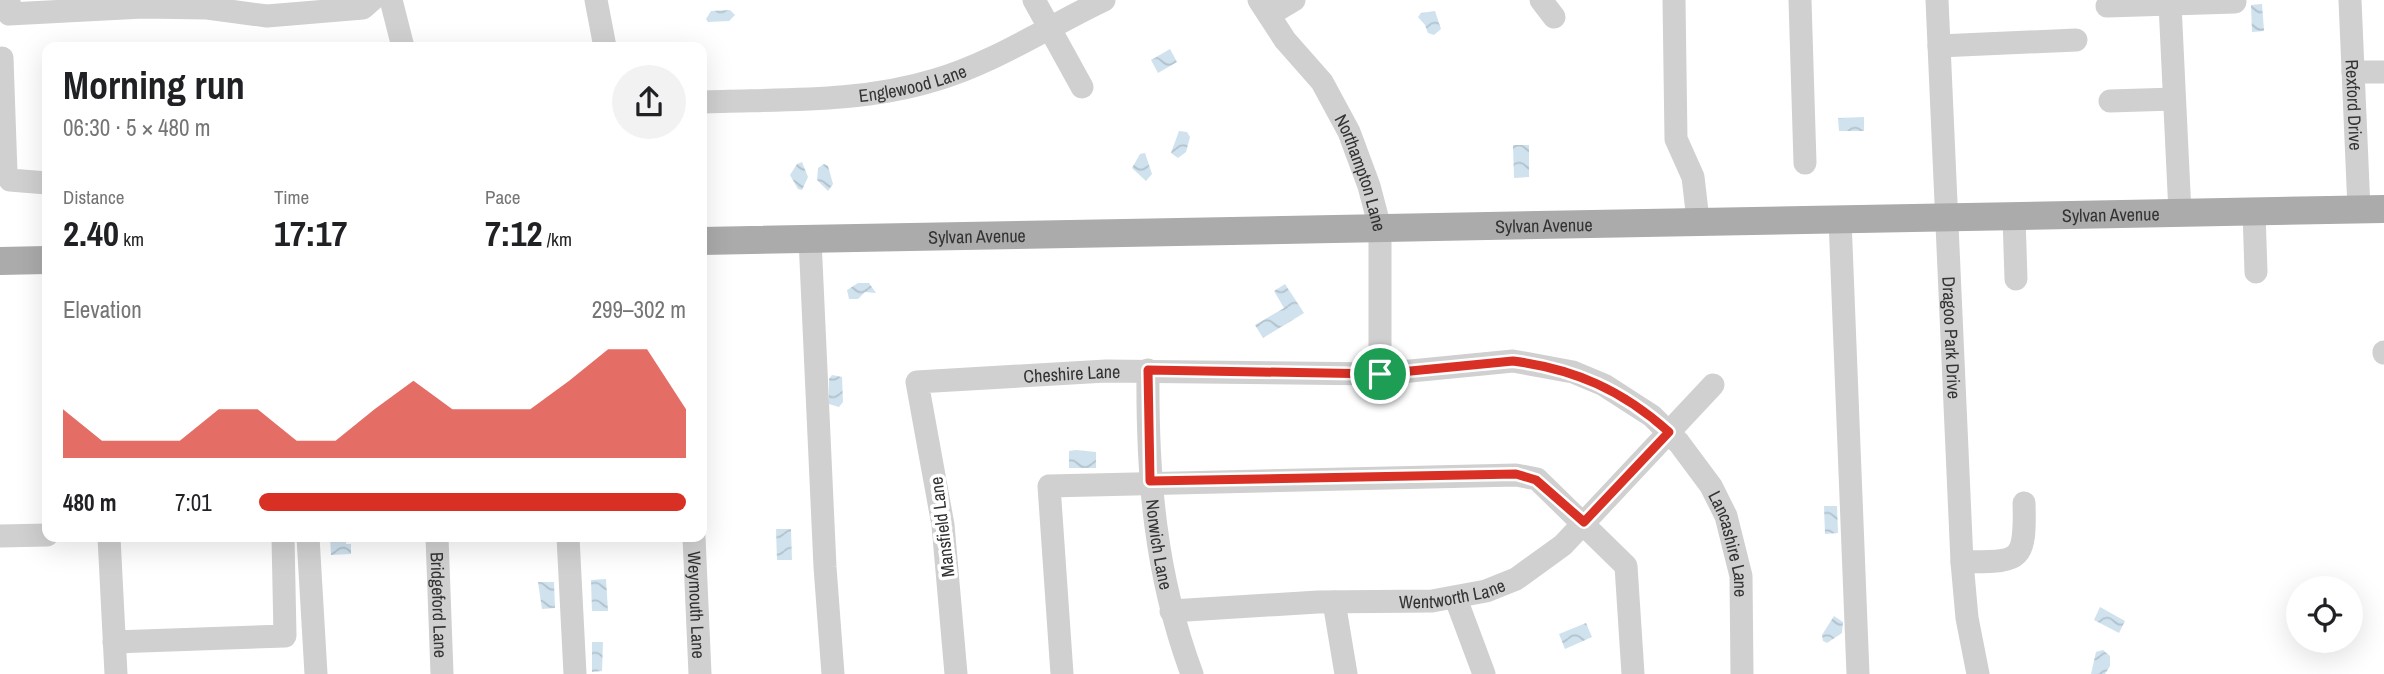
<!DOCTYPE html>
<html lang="en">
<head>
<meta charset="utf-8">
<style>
	body { margin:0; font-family:"Archivo Narrow",sans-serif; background:#f2f2f2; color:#202124; height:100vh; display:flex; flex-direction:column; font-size:26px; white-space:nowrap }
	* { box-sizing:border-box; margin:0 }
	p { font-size:23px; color:#757577 }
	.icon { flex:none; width:38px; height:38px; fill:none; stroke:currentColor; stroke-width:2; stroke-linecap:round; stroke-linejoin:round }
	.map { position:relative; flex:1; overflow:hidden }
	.panel { position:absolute; left:42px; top:42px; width:665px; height:500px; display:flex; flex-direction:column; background:#fff; border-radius:14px; box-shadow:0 7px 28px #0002 }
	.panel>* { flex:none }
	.buttons { position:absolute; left:2286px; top:576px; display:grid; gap:14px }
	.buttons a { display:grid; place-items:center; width:77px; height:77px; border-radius:50%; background:#fff; box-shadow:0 7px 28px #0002; font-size:35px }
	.pin { position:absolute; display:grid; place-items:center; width:60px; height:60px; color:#fff; margin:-30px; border:4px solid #fff; border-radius:50%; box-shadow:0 2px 7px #0007 }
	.round { display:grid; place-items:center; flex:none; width:74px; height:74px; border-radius:37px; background:#f2f2f2 }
	.summary { display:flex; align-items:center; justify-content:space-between; height:119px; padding:0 21px }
	h1 { font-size:38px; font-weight:800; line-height:52px }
	.metrics { display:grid; grid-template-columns:repeat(3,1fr); gap:10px; height:119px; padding:7px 21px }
	.metrics div { display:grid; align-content:center }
	.metrics b { font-size:35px; font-weight:800 }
	.metrics small { font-size:19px; font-weight:400 }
	.metrics p { font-size:19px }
	.chart { height:196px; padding:14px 21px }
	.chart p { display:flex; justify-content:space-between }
	.chart svg { width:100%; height:126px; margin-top:7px; fill:#d93025; opacity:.7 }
	ul { padding:0 21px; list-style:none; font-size:23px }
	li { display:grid; grid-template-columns:112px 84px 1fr; align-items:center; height:52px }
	li i { height:18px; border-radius:9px; background:#d93025 }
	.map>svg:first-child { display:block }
	.water { fill:url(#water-waves) }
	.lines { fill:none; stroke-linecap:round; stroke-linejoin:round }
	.minor { stroke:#d0d0d0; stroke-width:23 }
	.major { stroke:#ababab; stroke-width:28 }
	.route-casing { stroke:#fff; stroke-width:14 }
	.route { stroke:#d93025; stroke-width:9 }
	.labels { text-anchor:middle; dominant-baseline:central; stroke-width:7; stroke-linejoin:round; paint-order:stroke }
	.street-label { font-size:18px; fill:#333; stroke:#fff }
</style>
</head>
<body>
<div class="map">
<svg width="2384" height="674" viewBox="0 0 2384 674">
	<defs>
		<pattern id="water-waves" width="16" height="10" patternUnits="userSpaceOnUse" patternTransform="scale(1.75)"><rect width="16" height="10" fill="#cfe2ee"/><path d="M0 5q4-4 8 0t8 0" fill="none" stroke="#b2c2cd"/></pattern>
	</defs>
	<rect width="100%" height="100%" fill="#fff"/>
	<g class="water">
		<polygon points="2262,4 2264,31 2252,32 2251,5"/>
		<polygon points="730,10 735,15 729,21 708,22 706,19 711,11"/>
		<polygon points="1435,11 1441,29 1434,35 1428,33 1425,25 1418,17 1421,13"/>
		<polygon points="1170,49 1177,62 1158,73 1151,60"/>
		<polygon points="1864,117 1864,131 1839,131 1838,118"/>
		<polygon points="1179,131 1187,132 1190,137 1186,152 1178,158 1171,153"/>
		<polygon points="1513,145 1529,145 1529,177 1514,178"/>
		<polygon points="1145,153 1152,174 1146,181 1132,168 1140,154"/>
		<polygon points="802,162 808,177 802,190 798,189 790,175 797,164"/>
		<polygon points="824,164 828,166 833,184 828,191 817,180 818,168"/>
		<polygon points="858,283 869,283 876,293 865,292 858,299 849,299 847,290"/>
		<polygon points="1285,284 1304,313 1263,338 1255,325 1284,308 1274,291"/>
		<polygon points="832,375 842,377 843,402 839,407 829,404 829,379"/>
		<polygon points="1076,450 1096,452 1096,468 1069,468 1069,451"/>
		<polygon points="1824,506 1837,506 1838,533 1825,534"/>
		<polygon points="776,529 791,529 792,560 777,560"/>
		<polygon points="330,537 346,537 346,544 351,544 351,554 331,555"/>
		<polygon points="606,579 608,611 592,611 591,580"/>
		<polygon points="538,582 554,582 555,608 542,609"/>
		<polygon points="2100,607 2125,621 2119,633 2094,620"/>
		<polygon points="1834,616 1843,622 1842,633 1827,643 1823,641 1822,635"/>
		<polygon points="1586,623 1592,637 1565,649 1559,634"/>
		<polygon points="592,642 603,642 602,671 592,672"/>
		<polygon points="2103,650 2110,656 2110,666 2105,674 2091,674 2096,652"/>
	</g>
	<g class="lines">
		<g class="minor">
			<polyline points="9,0 9,14 143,7 207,8 267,16 363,8 372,0"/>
			<polyline points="391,0 403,47"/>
			<polyline points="596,0 605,47"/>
			<polyline points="1034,0 1082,87"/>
			<path id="s1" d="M1259 0 1285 40 1322 82 1349 132 1369 186 1380 228V374"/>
			<polyline points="1541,0 1554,17"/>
			<polyline points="1674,0 1676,139 1693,177 1698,220"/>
			<polyline points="1800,0 1805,163"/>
			<path id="s2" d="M1937 0 1962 562 1967 618 1978 674"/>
			<path id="s3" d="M2350 0 2359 209"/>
			<polyline points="2170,4 2180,213"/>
			<polyline points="2107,6 2235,2"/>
			<polyline points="1269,15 1294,0"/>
			<polyline points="1939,46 2076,40"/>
			<polyline points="2,58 6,173 10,180 47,183"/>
			<polyline points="2353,72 2384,72"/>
			<polyline points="2110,101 2174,99"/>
			<path id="s4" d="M702 102C780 99 860 103 935 80 994 63 1049 26 1104 0"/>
			<polyline points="2254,212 2256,272"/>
			<polyline points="2014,217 2016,279"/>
			<polyline points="1840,219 1858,674"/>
			<polyline points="810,239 825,567 833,674"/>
			<polyline points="2384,352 2384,353"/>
			<path id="s5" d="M1148 370C1147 476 1155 575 1192 674"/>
			<polyline points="0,536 47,535"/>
			<polyline points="109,537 116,674"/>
			<polyline points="308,537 316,674"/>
			<path id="s6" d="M437 537 442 674"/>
			<polyline points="568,537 575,674"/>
			<path id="s7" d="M694 537 700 674"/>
			<path d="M1962 562C2019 561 2026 565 2024 503"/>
			<polyline points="1456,599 1484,674"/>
			<polyline points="1334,602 1346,674"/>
			<path id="s8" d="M1171 611 1318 602 1432 601 1486 591 1516 579 1563 545 1713 385"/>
			<polyline points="114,642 285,636 283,537"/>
			<path id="s9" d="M956 674 943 525 917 382 1106 371 1380 374 1513 361 1573 372 1604 385 1652 416 1679 443 1711 486 1726 516 1741 576 1742 674"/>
			<polyline points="1062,674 1049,486 1516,475 1537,479 1626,566 1633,674"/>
		</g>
		<g class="major">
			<path id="s10" d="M702 241 2384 209"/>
			<polyline points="0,261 47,260"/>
		</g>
	</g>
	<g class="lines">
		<defs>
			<path id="route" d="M1513 361C1575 369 1622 390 1669 432L1584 522 1536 480 1516 474 1150 481 1148 370 1380 374Z"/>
		</defs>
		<use href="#route" class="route-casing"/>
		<use href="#route" class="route"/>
	</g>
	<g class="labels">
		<g class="street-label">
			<text stroke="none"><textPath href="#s4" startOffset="212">Englewood Lane</textPath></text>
			<text stroke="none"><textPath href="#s3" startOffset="105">Rexford Drive</textPath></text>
			<text stroke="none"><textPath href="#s1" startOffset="203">Northampton Lane</textPath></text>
			<text stroke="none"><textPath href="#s10" startOffset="1409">Sylvan Avenue</textPath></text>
			<text stroke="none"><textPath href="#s10" startOffset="842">Sylvan Avenue</textPath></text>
			<text stroke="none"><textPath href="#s10" startOffset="275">Sylvan Avenue</textPath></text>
			<text stroke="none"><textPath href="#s2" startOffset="338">Dragoo Park Drive</textPath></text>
			<text stroke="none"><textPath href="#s9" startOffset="450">Cheshire Lane</textPath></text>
			<text transform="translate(942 527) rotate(-97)">Mansfield Lane</text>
			<text stroke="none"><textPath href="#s5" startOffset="175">Norwich Lane</textPath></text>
			<text stroke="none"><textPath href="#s9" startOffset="1197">Lancashire Lane</textPath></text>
			<text stroke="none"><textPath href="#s8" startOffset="282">Wentworth Lane</textPath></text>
			<text stroke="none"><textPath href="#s6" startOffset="68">Bridgeford Lane</textPath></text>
			<text stroke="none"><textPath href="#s7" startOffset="68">Weymouth Lane</textPath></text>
		</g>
	</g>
</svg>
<div class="buttons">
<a><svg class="icon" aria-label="locate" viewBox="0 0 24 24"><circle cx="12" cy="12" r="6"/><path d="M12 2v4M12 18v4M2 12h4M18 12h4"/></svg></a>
</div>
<div class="pin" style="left:1380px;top:374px;background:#1e9e55"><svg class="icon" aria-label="arrive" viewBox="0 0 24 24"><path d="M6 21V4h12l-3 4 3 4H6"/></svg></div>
<section class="panel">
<div class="summary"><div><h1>Morning run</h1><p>06:30 · 5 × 480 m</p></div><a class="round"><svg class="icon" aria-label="share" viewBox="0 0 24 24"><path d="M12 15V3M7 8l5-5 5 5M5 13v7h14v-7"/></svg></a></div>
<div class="metrics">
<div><p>Distance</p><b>2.40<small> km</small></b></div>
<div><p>Time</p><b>17:17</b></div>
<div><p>Pace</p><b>7:12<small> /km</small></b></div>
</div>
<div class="chart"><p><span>Elevation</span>299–302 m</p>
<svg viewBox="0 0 160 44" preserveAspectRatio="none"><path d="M0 44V27L10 38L20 38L30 38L40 27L50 27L60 38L70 38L80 27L90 17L100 27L110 27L120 27L130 17L140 6L150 6L160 27V44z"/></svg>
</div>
<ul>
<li><b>480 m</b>7:01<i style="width:100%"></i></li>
</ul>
</section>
</div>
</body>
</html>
